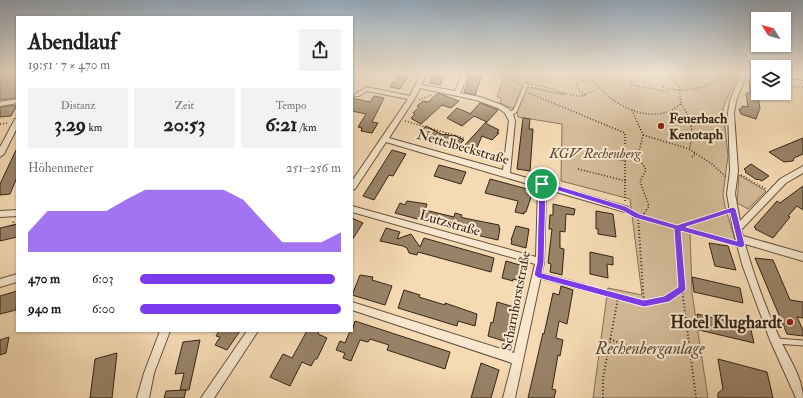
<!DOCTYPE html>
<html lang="de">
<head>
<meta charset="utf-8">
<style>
	body { margin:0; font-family:"IM FELL Double Pica",serif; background:#f2f2f2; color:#222; height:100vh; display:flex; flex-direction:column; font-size:15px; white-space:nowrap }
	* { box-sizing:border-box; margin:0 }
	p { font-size:13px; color:#767676 }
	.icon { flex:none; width:22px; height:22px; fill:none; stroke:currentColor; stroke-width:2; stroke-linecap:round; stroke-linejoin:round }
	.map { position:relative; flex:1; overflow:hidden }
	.details { position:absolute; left:16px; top:16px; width:337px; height:316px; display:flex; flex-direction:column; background:#fff; border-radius:0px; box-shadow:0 1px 3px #0004 }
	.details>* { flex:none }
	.needle { width:26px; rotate:307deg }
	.tools { position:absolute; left:751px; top:12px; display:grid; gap:8px }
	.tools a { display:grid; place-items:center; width:40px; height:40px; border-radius:0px; background:#fff; box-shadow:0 1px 3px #0004; font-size:20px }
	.pin { position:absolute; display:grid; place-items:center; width:34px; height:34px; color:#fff; margin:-17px; border:2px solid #fff; border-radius:50%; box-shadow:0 1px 4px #0007 }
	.round { display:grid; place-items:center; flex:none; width:42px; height:42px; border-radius:0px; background:#f2f2f2 }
	.overview { display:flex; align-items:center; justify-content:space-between; height:68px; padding:0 12px }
	h1 { font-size:22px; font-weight:700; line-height:30px }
	.stats { display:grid; grid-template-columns:repeat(3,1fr); gap:6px; height:68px; padding:4px 12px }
	.stats div { display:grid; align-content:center; border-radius:0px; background:#f2f2f2; text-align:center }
	.stats b { font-size:20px; font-weight:700 }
	.stats small { font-size:11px; font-weight:400 }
	.stats p { font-size:11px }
	.chart { height:112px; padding:8px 12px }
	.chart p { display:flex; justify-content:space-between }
	.chart svg { width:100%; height:72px; margin-top:4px; fill:#7c3aed; opacity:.7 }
	ul { padding:0 12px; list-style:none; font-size:13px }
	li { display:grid; grid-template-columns:64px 48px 1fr; align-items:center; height:30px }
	li i { height:10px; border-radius:5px; background:#7c3aed }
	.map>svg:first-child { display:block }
	.green { fill:#d4bb99; stroke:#847058 }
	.building { fill:#998368; stroke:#352416 }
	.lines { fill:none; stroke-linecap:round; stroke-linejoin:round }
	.service-far1-casing { stroke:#65523e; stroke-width:5.5 }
	.service-casing { stroke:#65523e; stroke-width:7 }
	.minor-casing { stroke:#65523e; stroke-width:2 }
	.path-far1 { stroke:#352416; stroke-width:1.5; stroke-dasharray:1 2; stroke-linecap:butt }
	.path { stroke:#352416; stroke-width:2; stroke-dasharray:1 2.5; stroke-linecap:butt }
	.service-far1 { stroke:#f8e7ce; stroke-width:3.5 }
	.service { stroke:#f8e7ce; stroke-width:5 }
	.minor { fill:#f8e7ce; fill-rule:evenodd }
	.route { fill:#7c3aed; stroke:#fff; fill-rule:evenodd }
	.poi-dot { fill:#8f2418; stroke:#f8e7ce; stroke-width:1.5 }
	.labels { text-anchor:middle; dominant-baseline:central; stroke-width:4; stroke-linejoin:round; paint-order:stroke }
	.poi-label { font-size:14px; font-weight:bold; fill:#352416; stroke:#f8e7ce; text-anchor:start }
	.street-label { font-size:14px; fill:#352416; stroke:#f8e7ce }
	.park-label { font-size:14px; font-style:italic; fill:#5d4a37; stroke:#f8e7ce }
	.near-poi-label { font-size:17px; font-weight:bold; fill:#352416; stroke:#f8e7ce; text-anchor:end }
	.near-park-label { font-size:17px; font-style:italic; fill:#5d4a37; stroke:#f8e7ce }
</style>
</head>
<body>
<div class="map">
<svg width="803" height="398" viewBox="0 0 803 398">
	<rect width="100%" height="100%" fill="#f5dab4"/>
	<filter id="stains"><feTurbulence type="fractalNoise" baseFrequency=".005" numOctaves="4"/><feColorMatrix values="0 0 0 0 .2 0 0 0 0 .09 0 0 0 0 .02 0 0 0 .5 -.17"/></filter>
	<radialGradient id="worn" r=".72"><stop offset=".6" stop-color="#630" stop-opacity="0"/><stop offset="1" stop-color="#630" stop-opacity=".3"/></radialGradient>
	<g class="green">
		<polygon points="505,73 717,73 737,76 723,108 728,156 723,194 725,207 736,243 690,232 692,293 708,398 593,398 608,288 642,295 630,199 561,181 562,124 518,117 517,111 527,87 565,95 553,89 525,83 514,109 500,103 501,98 497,97"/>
		<polygon points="739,175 766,191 748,209 737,203"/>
	</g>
	<g class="building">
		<polygon points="17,73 17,98 0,100 0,74"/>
		<polygon points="435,73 445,73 440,85 430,83"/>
		<polygon points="471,73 483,73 475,95 464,92"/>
		<polygon points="753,74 755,86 758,86 758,93 757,93 760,108 756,119 741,114 739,109 742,109 742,106 748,107 746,93 750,93 749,75"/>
		<polygon points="397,76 407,78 400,89 390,87"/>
		<polygon points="438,93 459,101 451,108 442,105 421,124 412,119 413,119 411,118 415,114 413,113 419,107 417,106 423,101 428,102"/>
		<polygon points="374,96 384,98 372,122 378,123 372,133 361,131 362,128 358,127 366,114 352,111 352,98 370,102"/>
		<polygon points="480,103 498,110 487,122 474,116 462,126 447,118 457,108 471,114 470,114"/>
		<polygon points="17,105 11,116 0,117 0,107"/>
		<polygon points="523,118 530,119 529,129 533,129 530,171 517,169"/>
		<polygon points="486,122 487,124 499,130 497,133 499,133 492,140 482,136 475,152 464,146"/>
		<polygon points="426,126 443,135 444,134 453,136 454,135 464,140 456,148 437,140 431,139 430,140 418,133"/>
		<polygon points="803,138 803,154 794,158 793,161 784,162 769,152"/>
		<polygon points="17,148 17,177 10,194 0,195 0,184"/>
		<polygon points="392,150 406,154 393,176 389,175 374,200 363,196"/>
		<polygon points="751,164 769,176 762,181 758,179 757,180 745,172 746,171 744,169"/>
		<polygon points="439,165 466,172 461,184 434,176"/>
		<polygon points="490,179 531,190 530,194 532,194 526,212 524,212 524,214 515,212 518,201 485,193"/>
		<polygon points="803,186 803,210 797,206 788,216 790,217 773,238 755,229 756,228 754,227 777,201 780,203"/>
		<polygon points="407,201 427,204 425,210 454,217 455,213 462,215 461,217 464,218 499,225 499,228 500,228 498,240 472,234 473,229 459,226 458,230 395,213 400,203 405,205"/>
		<polygon points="553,204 575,209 574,215 566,214 565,232 560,231 560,248 564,249 562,275 550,272 551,264 548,263 552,229 549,229 550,215 553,215"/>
		<polygon points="596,211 613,214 616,237 598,234 598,229 596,229"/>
		<polygon points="352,218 363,223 352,240"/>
		<polygon points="17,224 17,237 0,241 0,228"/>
		<polygon points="516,226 529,229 526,248 511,244 512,241 511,240"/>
		<polygon points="386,228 400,232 397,239 411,234 420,247 424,238 494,258 491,272 418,252 417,255 409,253 407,248 403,246 380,241"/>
		<polygon points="709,243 728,246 736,270 715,266"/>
		<polygon points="590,252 613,257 613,265 607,264 608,278 590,274"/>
		<polygon points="755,258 773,260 790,300 803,302 803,318 797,317 803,330 803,336 787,334"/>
		<polygon points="506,261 523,266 520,281 513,279 513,281 502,278"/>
		<polygon points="360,275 373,277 372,280 392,286 385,305 352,295"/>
		<polygon points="692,277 740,288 743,303 694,292"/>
		<polygon points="561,286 573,290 567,324 559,321 556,338 563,340 560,356 558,355 552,389 556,390 554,398 528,398 543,333 544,334 553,293 559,295"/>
		<polygon points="404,290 420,295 419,297 445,305 445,303 477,314 475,326 458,321 457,326 398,308"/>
		<polygon points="17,291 16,310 0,314 0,296"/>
		<polygon points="497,302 514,307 507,342 488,336 491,322 493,323"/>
		<polygon points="697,314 750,326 754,343 699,330"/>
		<polygon points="355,321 450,352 445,369 387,350 389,345 370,339 368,342 360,340 351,361 343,358 345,353 336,350 340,341 345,343 350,331 352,331"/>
		<polygon points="219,331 240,331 227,350 215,345 220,337 216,336"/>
		<polygon points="307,331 319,331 318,334 327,338 317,359 315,359 311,366 302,362 290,386 270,377 283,354 292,358"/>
		<polygon points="9,337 6,353 0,355 0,340"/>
		<polygon points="200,340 189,390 180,390 184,373 175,374 183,342"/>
		<polygon points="117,353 112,398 90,398 95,359"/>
		<polygon points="718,359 767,372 773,398 718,398 718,393 723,389"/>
		<polygon points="481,363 499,370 491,398 471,398"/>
		<polygon points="186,390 184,398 164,398 166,391"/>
	</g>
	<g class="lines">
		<defs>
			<polyline id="service-far1" points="510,114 515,111 526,85"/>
			<g id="service">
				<polyline points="538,275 583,287"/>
				<polyline points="777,341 803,343"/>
			</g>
			<g id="minor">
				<path d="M421 73H427L421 85 455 91 463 73H469L460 93 480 97 502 105 509 109 513 114 515 121 510 173 625 206 628 207 629 209 628 211 625 212 546 189 544 262 515 398H503L512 363 352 310V302L514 353 535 264 352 212V206L536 257 538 187 386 142 355 189 352 190V181L408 99 367 91 359 96H355L354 95 366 87 410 96ZM420 88 476 100 498 108 505 113 509 121 503 170 389 138 415 98Z"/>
				<path d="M741 73H747L736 101 734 113 738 171 735 194 740 221 780 179 803 166V173L786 183 741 230 743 236 803 253V261L745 244C754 276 766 309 780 339 788 357 803 378 803 398H796L770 340 742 264 733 229 727 194 730 171 728 113 730 101Z"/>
				<polygon points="784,73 803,76 803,80 784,77"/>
				<polygon points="17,99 17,103 0,106 0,102"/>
				<polygon points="15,119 17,119 17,128 4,154 0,157 0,147"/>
				<polygon points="17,210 17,216 0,217 0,211"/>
				<polygon points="17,274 17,282 0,287 0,279"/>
				<polygon points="160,331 170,331 154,373 149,398 137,398 144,373"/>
				<polygon points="247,331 258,331 214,398 201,398"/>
			</g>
		</defs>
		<use href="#service-far1" class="service-far1-casing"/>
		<use href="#service" class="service-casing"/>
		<use href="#minor" class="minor-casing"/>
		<g class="path-far1">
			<polyline points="507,73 513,81 521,84"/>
			<path d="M589 73C602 99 641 123 670 111 674 109 678 106 681 104L679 86 667 73"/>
			<polyline points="692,73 734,80"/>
			<polyline points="636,74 633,74 631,82 633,85 663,91 669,90"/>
			<polyline points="674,79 675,73"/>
			<polyline points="748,82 758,84"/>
			<polyline points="784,86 803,87"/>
			<polyline points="532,87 578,96 582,96 598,89"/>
			<path d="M663 87C685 94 702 89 722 78"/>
			<polyline points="529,93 625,133 625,201"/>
			<polyline points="585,95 579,90 576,84 580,81 591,82"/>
			<polyline points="419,100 431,95"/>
			<path d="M681 104C691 118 695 132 689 149"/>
			<polyline points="632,110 643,135 638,156 646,170 640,181 649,206 645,212"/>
			<polyline points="405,121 464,138"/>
			<polyline points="0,124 9,123"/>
			<polyline points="643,135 689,149 712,164 726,177"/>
			<polyline points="584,153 626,161"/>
			<polyline points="692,157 696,153"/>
			<polyline points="578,169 626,181"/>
			<polyline points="741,175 766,189"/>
		</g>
		<g class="path">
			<polyline points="632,213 677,227 726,212"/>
			<polyline points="638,216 644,304"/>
			<polyline points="642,217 646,211"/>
			<polyline points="12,226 14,220"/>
			<polyline points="588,289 644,304 666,299 682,289"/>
			<polyline points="610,339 632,348"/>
			<polyline points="603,398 603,378 618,298"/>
			<polyline points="696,398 682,289 677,227 731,242"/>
		</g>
		<use href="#service-far1" class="service-far1"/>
		<use href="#service" class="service"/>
		<use href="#minor" class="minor"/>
	</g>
	<linearGradient id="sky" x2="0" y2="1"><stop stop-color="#93aabe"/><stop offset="0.57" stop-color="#faeedd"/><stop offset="1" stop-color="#faeedd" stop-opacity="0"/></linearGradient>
	<rect width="803" height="129" fill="url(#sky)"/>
	<path class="route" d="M542 181 625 206 640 214 677 225 733 207 736 209 745 245 742 248 681 231 686 289 685 291 669 302 644 307 538 278 534 275 537 262 539 184ZM546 187 623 211 635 218 674 229 678 287 664 296 644 300 542 273 544 262ZM730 213 737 241 686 227Z"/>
	<g class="poi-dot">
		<circle cx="661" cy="126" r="4"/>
		<circle cx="790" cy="322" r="4"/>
	</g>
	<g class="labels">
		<g class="poi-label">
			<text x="669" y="118">Feuerbach<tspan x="669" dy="16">Kenotaph</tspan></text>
		</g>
		<g class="street-label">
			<text transform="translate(463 147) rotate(16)">Nettelbeckstraße</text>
			<text transform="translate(450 223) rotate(16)">Lutzstraße</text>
			<text transform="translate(516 301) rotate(-79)">Scharnhorststraße</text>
		</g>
		<g class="park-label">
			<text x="595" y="153">KGV Rechenberg</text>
		</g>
		<g class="near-poi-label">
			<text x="782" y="322">Hotel Klughardt</text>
		</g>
		<g class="near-park-label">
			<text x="650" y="348">Rechenberganlage</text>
		</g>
	</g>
	<rect width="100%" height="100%" filter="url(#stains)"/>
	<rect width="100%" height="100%" fill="url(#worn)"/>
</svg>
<div class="tools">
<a><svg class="needle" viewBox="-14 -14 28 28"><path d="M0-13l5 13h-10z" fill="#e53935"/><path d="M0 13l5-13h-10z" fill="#767676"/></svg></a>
<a><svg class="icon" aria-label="layers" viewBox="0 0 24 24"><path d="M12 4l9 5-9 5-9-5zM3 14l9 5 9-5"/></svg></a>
</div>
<div class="pin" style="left:542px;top:184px;background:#1e9e55"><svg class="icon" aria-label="arrive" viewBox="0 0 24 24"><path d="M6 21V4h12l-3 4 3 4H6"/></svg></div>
<section class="details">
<div class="overview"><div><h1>Abendlauf</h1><p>19:51 · 7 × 470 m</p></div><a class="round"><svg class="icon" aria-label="share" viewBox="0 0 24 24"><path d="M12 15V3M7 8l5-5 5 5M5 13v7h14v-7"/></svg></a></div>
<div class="stats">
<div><p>Distanz</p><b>3.29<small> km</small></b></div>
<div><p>Zeit</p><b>20:53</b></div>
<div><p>Tempo</p><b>6:21<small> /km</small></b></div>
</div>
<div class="chart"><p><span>Höhenmeter</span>251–256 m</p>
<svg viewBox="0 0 160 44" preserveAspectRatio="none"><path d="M0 44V32L10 19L20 19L30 19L40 19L50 12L60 6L70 6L80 6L90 6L100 6L110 12L120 25L130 38L140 38L150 38L160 32V44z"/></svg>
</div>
<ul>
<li><b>470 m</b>6:03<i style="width:97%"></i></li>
<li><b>940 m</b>6:00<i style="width:100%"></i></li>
</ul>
</section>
</div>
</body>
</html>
